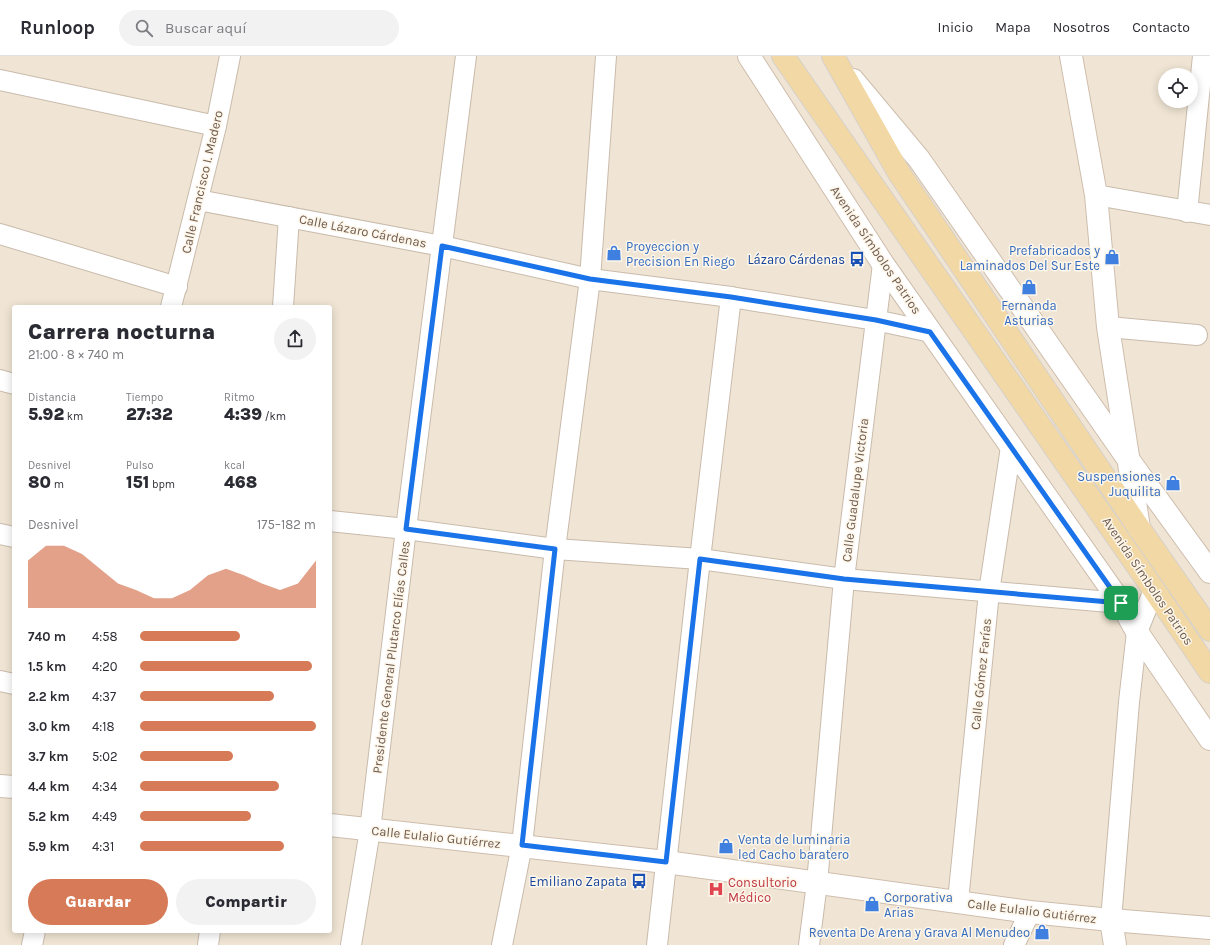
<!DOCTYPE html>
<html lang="es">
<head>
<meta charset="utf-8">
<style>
	body { margin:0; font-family:Karla,sans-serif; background:#f2f2f3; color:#2b2b33; height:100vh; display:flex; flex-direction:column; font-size:15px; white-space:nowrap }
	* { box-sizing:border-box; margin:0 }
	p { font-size:13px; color:#7c7c81 }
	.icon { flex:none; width:22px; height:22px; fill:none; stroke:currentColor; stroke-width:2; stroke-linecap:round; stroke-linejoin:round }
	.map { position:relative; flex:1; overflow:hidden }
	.side { position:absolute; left:12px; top:249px; width:320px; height:628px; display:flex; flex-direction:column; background:#fff; border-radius:4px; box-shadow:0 2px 10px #0003 }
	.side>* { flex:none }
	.tools { position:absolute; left:1158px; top:12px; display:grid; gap:8px }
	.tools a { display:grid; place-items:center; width:40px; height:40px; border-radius:50%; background:#fff; box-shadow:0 2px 10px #0003; font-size:20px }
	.pin { position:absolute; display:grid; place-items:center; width:34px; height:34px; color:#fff; margin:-17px; border-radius:8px; box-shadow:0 2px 6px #0006 }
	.round { display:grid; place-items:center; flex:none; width:42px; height:42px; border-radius:21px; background:#f2f2f3 }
	.summary { display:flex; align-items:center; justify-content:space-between; height:68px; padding:0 16px }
	h1 { font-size:22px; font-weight:800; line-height:30px }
	.figures { display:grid; grid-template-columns:repeat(3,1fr); gap:6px; height:68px; padding:4px 16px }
	.figures div { display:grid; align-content:center }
	.figures b { font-size:17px; font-weight:800 }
	.figures small { font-size:11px; font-weight:400 }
	.figures p { font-size:11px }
	.chart { height:112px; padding:8px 16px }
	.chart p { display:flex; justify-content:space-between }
	.chart svg { width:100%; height:72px; margin-top:4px; fill:#d67a57; opacity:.7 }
	.action { display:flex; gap:8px; margin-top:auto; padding:8px 16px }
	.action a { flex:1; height:46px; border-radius:24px; background:#d67a57; color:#fff; font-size:16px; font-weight:800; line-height:46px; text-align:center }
	.action a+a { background:#f2f2f3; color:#2b2b33 }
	ul { padding:0 16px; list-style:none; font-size:13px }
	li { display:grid; grid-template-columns:64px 48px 1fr; align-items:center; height:30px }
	li i { height:10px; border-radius:5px; background:#d67a57 }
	header { display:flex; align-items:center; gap:24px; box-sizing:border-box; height:56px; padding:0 20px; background:#fff; border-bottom:1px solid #e1e1e2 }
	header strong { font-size:19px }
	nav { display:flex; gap:22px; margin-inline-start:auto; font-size:14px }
	.search { width:280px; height:36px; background:#f2f2f3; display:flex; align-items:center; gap:10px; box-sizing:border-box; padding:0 14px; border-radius:22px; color:#7c7c81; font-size:15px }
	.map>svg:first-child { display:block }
	.residential { fill:#f0e5d4; fill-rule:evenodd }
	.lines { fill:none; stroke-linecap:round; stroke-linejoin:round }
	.street-casing { stroke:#c9bbac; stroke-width:22 }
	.secondary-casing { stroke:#cebdad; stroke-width:24 }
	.primary-casing { stroke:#d7d1cd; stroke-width:24 }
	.street { stroke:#fff; stroke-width:20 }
	.secondary { stroke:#fff; stroke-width:22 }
	.primary { stroke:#f1d8a4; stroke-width:22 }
	.route-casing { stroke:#fff; stroke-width:8 }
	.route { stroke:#1a73e8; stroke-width:5 }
	.labels { text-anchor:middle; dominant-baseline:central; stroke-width:3; stroke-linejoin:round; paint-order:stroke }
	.street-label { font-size:13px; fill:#6f5b4d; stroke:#fdf6ea }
	.shop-label { font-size:13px; fill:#366cbe; stroke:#fdf6ea; text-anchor:start }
	.transit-label { font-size:13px; fill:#164399; stroke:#fdf6ea; text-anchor:end }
	.health-label { font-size:13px; fill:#be3a42; stroke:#fdf6ea; text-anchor:start }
</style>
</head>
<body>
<header>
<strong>Runloop</strong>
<div class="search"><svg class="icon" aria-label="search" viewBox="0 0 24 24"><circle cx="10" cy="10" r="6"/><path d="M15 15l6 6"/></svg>Buscar aquí</div>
<nav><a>Inicio</a><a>Mapa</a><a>Nosotros</a><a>Contacto</a></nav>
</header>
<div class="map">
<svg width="1210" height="889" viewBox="0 0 1210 889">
	<rect width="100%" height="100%" fill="#f9f2e5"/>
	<path class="residential" d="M0 0H1210V889H0ZM1165 19H1191V45H1165ZM14 251H330V875H14Z"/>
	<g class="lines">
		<defs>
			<g id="street">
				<polyline points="0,24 216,70"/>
				<polyline points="1096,139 1210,159"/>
				<polyline points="198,144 442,190 590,223 731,241 875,264 931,276"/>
				<polyline points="1187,156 1203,0"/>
				<polyline points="0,178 177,231"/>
				<polyline points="171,251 216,70 230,0"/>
				<polyline points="283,251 289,161"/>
				<polyline points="1108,271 1197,279"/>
				<polyline points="0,324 14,328"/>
				<polyline points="330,465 406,473 555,493 700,503 844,523 1121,547"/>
				<polyline points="0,478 14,481"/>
				<polyline points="0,625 14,628"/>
				<polyline points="958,845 989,536 1011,391"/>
				<polyline points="1111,864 1129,646 1137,576 1154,534"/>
				<polyline points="32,889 35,875"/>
				<polyline points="208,889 210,875"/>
				<polyline points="351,889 370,774 406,473 466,0"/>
				<polyline points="502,889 522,789 555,493 590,223 606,0"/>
				<polyline points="657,889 700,503 731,241"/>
				<polyline points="809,889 817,827 844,523 883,208"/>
				<polyline points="1014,889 1030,856"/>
			</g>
			<g id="secondary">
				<polyline points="749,0 883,208 1121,547 1137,576 1210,683"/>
				<polyline points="1071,0 1096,139 1108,271 1139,472"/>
				<polyline points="853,24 919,103 1128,403 1210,516"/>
				<polyline points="0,730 14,731"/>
				<polyline points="330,769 666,806 1030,856 1111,864 1210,872"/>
				<polyline points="1111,864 1115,889"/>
			</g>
			<g id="primary">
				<polyline points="783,0 1154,534 1210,616"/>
				<polyline points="833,0 899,117 1139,472 1210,574"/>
			</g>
		</defs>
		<use href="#street" class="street-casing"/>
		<use href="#secondary" class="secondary-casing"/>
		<use href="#primary" class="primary-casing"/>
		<use href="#street" class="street"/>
		<use href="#secondary" class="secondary"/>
		<use href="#primary" class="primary"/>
	</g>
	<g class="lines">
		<defs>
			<polygon id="route" points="442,190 590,223 731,241 876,264 930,276 1121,547 844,523 700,503 666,806 522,789 555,493 406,473"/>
		</defs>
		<use href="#route" class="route-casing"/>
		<use href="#route" class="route"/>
	</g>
	<defs>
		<symbol id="shop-bare" viewBox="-9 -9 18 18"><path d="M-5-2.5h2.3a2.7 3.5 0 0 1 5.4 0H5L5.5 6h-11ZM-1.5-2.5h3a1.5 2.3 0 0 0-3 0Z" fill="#3f7fe0" stroke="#fdf6ea" stroke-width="2.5" paint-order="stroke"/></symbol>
		<symbol id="bus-bare" viewBox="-9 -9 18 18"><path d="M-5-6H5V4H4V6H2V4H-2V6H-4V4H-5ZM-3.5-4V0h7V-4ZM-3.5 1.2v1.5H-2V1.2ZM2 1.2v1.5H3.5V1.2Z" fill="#1a4fb4" stroke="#fdf6ea" stroke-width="2.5" paint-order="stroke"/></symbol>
		<symbol id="hospital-bare" viewBox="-9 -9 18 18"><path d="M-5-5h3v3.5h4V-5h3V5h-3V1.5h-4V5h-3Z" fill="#e0444e" stroke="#fdf6ea" stroke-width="2.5" paint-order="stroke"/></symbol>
	</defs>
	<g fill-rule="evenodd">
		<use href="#shop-bare" x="603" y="186" width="22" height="22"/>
		<use href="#shop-bare" x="1101" y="190" width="22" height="22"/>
		<use href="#bus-bare" x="846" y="192" width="22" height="22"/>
		<use href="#shop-bare" x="1018" y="220" width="22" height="22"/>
		<use href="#shop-bare" x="1162" y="416" width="22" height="22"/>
		<use href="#shop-bare" x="715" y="779" width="22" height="22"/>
		<use href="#bus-bare" x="628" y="814" width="22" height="22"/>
		<use href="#hospital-bare" x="705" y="822" width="22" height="22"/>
		<use href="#shop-bare" x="861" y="837" width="22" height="22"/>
		<use href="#shop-bare" x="1031" y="865" width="22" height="22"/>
	</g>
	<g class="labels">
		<g class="street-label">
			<text transform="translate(202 126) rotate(-77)">Calle Francisco I. Madero</text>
			<text transform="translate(363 175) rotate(11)">Calle Lázaro Cárdenas</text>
			<text transform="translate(876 194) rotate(56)">Avenida Símbolos Patrios</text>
			<text transform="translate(855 434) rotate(-83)">Calle Guadalupe Victoria</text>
			<text transform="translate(1148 525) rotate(56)">Avenida Símbolos Patrios</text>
			<text transform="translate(391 601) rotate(-83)">Presidente General Plutarco Elías Calles</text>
			<text transform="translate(981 618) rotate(-84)">Calle Gómez Farías</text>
			<text transform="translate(436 781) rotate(6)">Calle Eulalio Gutiérrez</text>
			<text transform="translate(1032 855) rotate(7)">Calle Eulalio Gutiérrez</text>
		</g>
		<g class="shop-label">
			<text x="626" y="190">Proyeccion y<tspan x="626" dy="15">Precision En Riego</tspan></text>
			<text x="1100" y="194" text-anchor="end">Prefabricados y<tspan x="1100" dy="15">Laminados Del Sur Este</tspan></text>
			<text x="1029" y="249" text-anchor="middle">Fernanda<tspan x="1029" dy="15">Asturias</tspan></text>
			<text x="1161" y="420" text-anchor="end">Suspensiones<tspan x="1161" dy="15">Juquilita</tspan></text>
			<text x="738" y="783">Venta de luminaria<tspan x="738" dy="15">led Cacho baratero</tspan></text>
			<text x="884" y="841">Corporativa<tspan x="884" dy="15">Arias</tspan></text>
			<text x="1030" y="876" text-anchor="end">Reventa De Arena y Grava Al Menudeo</text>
		</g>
		<g class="transit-label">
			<text x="845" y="203">Lázaro Cárdenas</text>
			<text x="627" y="825">Emiliano Zapata</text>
		</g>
		<g class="health-label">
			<text x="728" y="826">Consultorio<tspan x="728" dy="15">Médico</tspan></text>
		</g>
	</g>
</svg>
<div class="tools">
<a><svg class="icon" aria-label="locate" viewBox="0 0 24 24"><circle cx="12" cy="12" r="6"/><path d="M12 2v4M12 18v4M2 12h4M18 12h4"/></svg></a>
</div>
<div class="pin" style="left:1121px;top:547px;background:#1e9e55"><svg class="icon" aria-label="arrive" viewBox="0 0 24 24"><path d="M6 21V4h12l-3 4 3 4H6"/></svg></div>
<section class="side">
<div class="summary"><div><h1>Carrera nocturna</h1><p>21:00 · 8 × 740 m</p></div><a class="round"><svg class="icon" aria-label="share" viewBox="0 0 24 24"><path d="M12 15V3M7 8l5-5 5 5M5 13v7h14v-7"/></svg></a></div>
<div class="figures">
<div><p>Distancia</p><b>5.92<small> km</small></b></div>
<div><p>Tiempo</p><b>27:32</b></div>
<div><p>Ritmo</p><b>4:39<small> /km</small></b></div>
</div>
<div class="figures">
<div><p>Desnivel</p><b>80<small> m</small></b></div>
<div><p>Pulso</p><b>151<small> bpm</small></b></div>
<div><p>kcal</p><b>468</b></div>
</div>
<div class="chart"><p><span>Desnivel</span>175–182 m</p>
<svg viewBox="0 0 160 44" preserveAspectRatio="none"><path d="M0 44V15L10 6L20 6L30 11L40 20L50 29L60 33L70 38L80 38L90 33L100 24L110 20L120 24L130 29L140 33L150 29L160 15V44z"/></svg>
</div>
<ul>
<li><b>740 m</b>4:58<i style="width:57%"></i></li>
<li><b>1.5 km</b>4:20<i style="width:98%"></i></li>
<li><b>2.2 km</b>4:37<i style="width:76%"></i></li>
<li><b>3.0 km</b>4:18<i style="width:100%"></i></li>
<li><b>3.7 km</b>5:02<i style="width:53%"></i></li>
<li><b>4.4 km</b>4:34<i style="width:79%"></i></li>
<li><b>5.2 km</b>4:49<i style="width:63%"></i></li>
<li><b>5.9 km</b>4:31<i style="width:82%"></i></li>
</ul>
<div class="action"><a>Guardar</a><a>Compartir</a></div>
</section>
</div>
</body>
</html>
